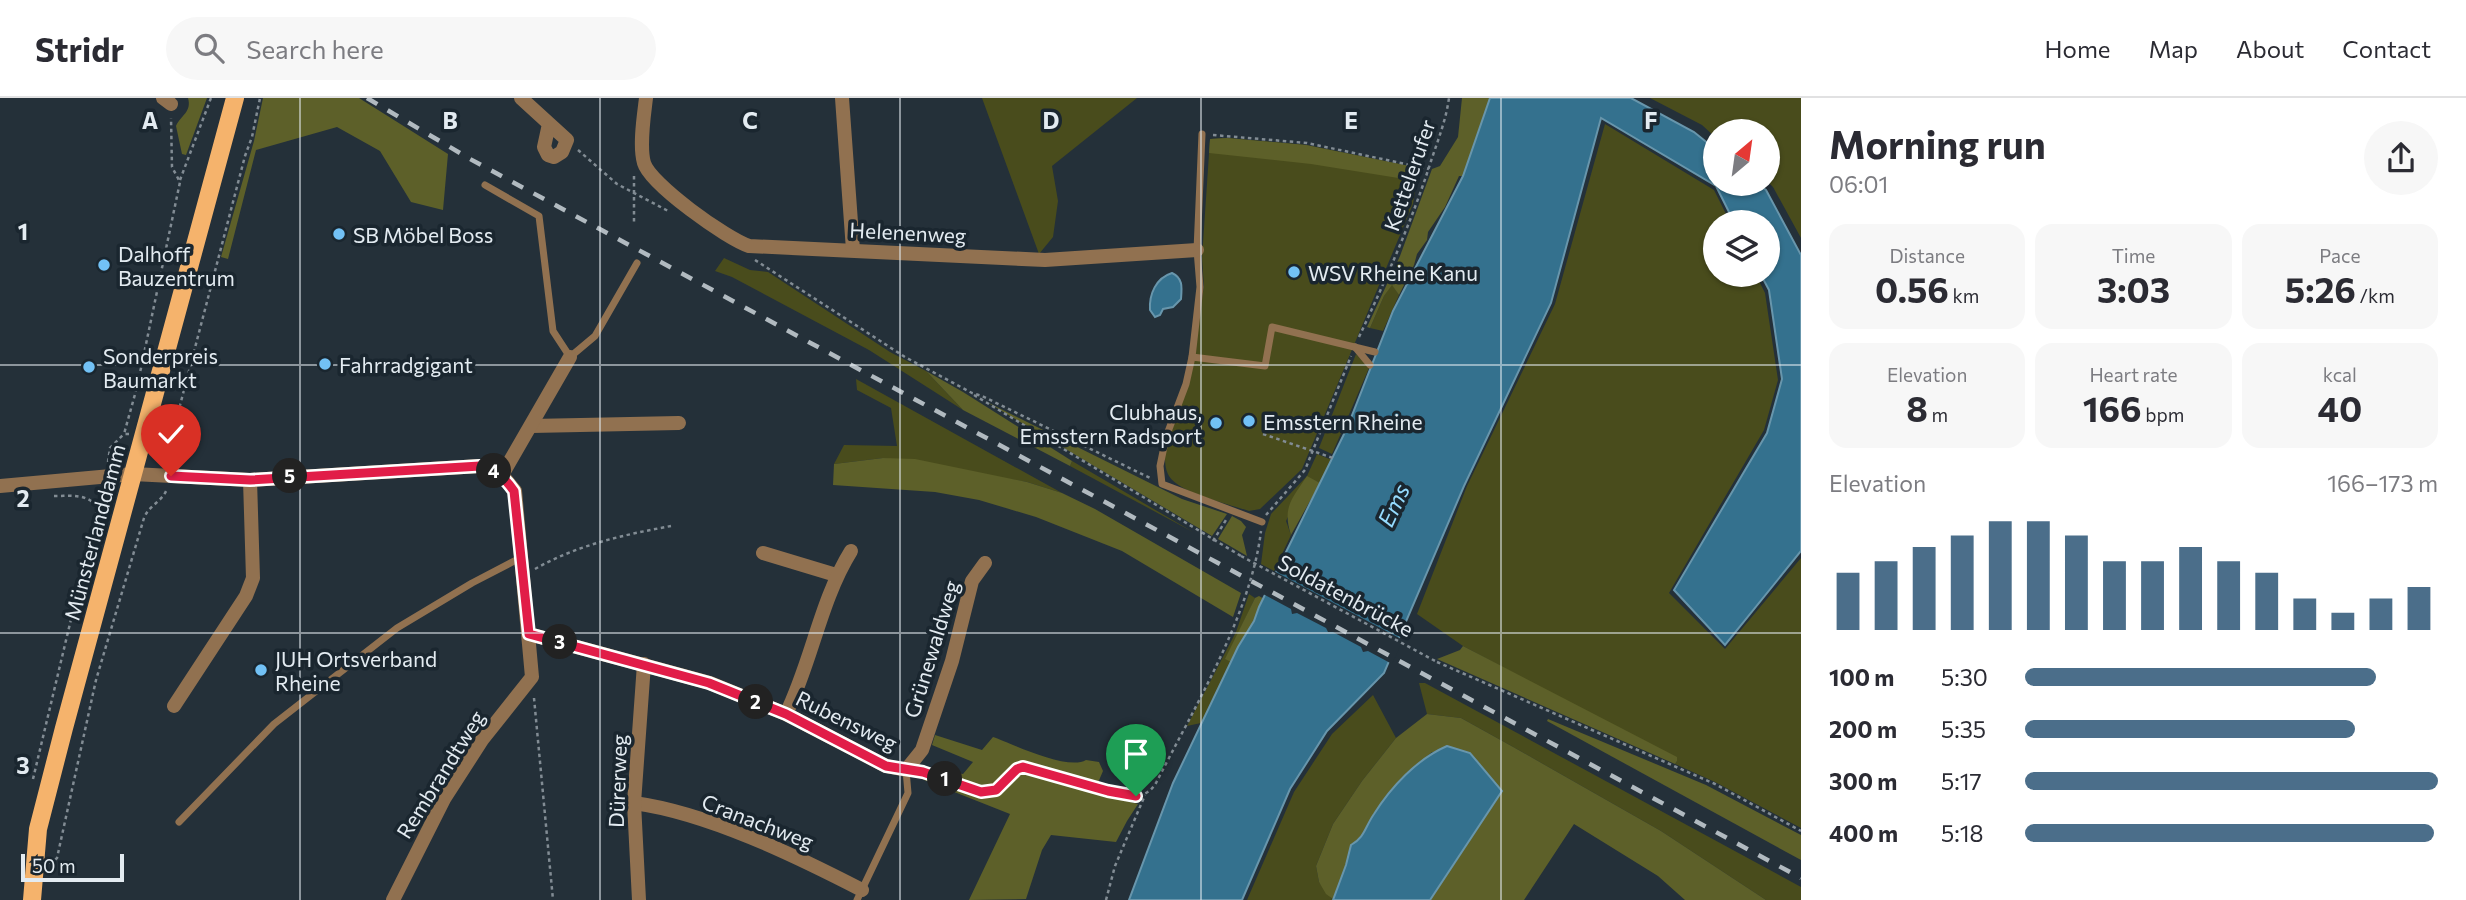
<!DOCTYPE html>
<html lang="en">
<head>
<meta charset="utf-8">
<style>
	body { margin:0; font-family:Commissioner,sans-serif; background:#f7f7f7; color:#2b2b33; height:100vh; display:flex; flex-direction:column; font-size:26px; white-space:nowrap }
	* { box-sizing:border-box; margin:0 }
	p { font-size:23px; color:#7c7c81 }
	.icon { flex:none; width:38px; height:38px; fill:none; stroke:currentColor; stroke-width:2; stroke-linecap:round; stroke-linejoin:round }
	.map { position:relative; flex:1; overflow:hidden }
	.sheet { display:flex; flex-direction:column; background:#fff; width:665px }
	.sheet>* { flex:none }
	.needle { width:46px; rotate:29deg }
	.buttons { position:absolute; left:1703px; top:21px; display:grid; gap:14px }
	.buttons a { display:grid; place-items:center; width:77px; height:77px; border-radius:50%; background:#fff; box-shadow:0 2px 5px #0004; font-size:35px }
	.scale { position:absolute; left:21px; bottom:18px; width:103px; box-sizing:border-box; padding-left:7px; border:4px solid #e3ebf1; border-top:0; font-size:19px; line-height:24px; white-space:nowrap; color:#e3ebf1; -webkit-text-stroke:5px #1a262f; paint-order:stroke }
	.pin { position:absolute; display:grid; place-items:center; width:60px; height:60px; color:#fff; margin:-72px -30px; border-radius:50% 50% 50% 0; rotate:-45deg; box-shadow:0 0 7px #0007 }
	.pin .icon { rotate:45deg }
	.km { position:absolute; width:35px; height:35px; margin:-18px; border-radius:50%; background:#222; color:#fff; font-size:19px; line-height:35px; text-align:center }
	.round { display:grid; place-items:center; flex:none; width:74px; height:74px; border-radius:37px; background:#f7f7f7 }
	.headline { display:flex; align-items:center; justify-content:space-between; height:119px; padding:0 28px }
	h1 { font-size:38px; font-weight:700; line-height:52px }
	.stats { display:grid; grid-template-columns:repeat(3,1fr); gap:10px; height:119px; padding:7px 28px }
	.stats div { display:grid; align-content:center; border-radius:18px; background:#f7f7f7; text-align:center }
	.stats b { font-size:35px; font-weight:700 }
	.stats small { font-size:19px; font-weight:400 }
	.stats p { font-size:19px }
	.chart { height:196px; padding:14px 28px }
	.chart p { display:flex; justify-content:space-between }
	.chart svg { width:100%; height:126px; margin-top:7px; stroke:#4b6e8a; stroke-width:6 }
	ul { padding:0 28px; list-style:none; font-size:23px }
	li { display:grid; grid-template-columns:112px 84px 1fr; align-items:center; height:52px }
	li i { height:18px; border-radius:9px; background:#4b6e8a }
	header { display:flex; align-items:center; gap:42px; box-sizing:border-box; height:98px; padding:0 35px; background:#fff; border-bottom:2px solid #e1e1e2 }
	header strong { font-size:33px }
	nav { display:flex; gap:38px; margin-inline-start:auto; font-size:24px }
	.search { width:490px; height:63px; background:#f7f7f7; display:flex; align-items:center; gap:18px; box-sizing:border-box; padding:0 24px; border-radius:38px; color:#7c7c81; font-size:26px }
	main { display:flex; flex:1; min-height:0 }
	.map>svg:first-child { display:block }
	.green { fill:#494c1c }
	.forest { fill:#5d6029 }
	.water { fill:#34718e; stroke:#6896ac; stroke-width:2 }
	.pier { fill:#243039 }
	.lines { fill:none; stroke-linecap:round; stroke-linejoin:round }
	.path { stroke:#828c94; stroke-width:2.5; stroke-dasharray:3.5 3.5; stroke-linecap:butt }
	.service { stroke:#917150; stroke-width:7 }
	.minor { stroke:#917150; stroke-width:14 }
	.primary { stroke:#f5b36c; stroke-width:18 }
	.rail { stroke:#b1bac0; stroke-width:4.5; stroke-dasharray:12 12; stroke-linecap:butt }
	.path-bridge { stroke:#828c94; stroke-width:2.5; stroke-dasharray:3.5 3.5; stroke-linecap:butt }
	.route-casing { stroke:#fff; stroke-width:14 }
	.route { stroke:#e11d48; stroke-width:9 }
	.grid { fill:none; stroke:#e3ebf1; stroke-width:2; stroke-opacity:0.55 }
	.poi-dot { fill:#72c1f5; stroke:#1a262f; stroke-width:2.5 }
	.labels { text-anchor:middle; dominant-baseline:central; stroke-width:7; stroke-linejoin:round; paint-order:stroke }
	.street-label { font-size:21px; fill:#e3ebf1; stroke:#1a262f }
	.poi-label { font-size:21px; fill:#e3ebf1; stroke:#1a262f; text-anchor:start }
	.water-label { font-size:23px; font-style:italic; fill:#95dbfe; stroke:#1a262f }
	.grid-label { font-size:23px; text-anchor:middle; font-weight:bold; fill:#e3ebf1; stroke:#1a262f; stroke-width:7; stroke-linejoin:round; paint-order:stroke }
</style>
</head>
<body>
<header>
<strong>Stridr</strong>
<div class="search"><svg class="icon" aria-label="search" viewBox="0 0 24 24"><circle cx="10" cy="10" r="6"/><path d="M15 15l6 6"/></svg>Search here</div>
<nav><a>Home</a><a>Map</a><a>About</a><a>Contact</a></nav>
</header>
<main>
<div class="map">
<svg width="1801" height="802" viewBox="0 0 1801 802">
	<rect width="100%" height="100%" fill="#243039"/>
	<g class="green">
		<polygon points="982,0 1137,0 1052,68 1058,103 1053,139 1039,156"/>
		<polygon points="1650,0 1801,0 1801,140 1773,89 1768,84 1768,33 1715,33 1715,39 1702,27"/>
		<polygon points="1605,26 1714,92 1730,124 1715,124 1715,177 1756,177 1765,195 1778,282 1764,332 1669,495 1725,551 1801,460 1801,730 1715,684 1675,666 1677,663 1463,548 1417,516 1467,388 1555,206"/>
		<path d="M1227 40 1306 47 1419 70 1413 106 1302 371 1260 411 1249 413C1229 406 1179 395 1169 378 1165 371 1165 364 1165 356L1192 265 1204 188 1202 160 1210 41Z"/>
		<polygon points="724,160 750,172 768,174 890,254 926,273 963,312 869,252 732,179 715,173"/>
		<polygon points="1392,186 1399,197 1383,233 1370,230 1384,198"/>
		<polygon points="1356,256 1369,270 1332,356 1319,350"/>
		<polygon points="856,281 1062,395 1027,384 883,360 834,366 844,347 897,348 891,310 857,292"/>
		<polygon points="1317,356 1332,362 1320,385 1307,379 1286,423 1291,437 1274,473 1261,466 1265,435 1271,416 1307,378"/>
		<polygon points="1072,363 1193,434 1070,368"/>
		<polygon points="1249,496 1255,500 1226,561 1231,564 1201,625 1187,628 1236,534"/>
		<polygon points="1419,585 1425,585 1801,789 1801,802 1766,802 1661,733 1515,650 1461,620 1427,616"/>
		<polygon points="1373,597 1396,640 1362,683 1333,726 1316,768 1319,784 1333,802 1247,802 1294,694 1332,636"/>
	</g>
	<g class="forest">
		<path d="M188 0H207L186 57 182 56 176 28C181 17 192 14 188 0Z"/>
		<polygon points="263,0 359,0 448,56 443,112 411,104 380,53 337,29 256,52 228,161 221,159 254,43"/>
		<polygon points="1462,0 1490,0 1463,78 1459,78 1445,109 1428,134 1427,142 1417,156 1414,167 1399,197 1392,187 1384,198 1370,230 1367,229 1400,158 1432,71 1440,68 1458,39"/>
		<polygon points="1227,40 1306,47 1419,70 1417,83 1311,66 1209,55 1210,41"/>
		<polygon points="926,273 963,294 1072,363 1070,368 963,312"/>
		<polygon points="985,303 1182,401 1227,416 1212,438"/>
		<polygon points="883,360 915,361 1027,384 1062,395 1095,411 1241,495 1233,519 1122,453 1036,419 979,402 935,394 833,387 834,366"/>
		<path d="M1307 378 1320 385 1291 437C1282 409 1292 401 1307 378Z"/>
		<polygon points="1232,418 1241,423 1246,429 1242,437 1247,458 1218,441"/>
		<polygon points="1259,498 1264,501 1254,523 1231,564 1225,561 1255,500"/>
		<polygon points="1463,548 1677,659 1677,663 1675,666 1437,561 1460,552"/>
		<path d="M1427 616 1461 620 1515 650 1661 733 1766 802H1685L1658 778 1574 726 1524 802H1430L1502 693 1432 654C1418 667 1403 679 1390 693 1375 709 1370 736 1351 747L1346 767 1333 801 1326 796 1319 784 1316 768 1333 726 1362 683 1396 640Z"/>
		<polygon points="1548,621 1706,687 1801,737 1801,762 1547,623"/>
		<path d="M935 637 982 652 993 639C1013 646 1068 673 1086 662L1099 664 1103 673 1097 687 1023 664C1012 668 1006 678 997 685 982 697 958 682 943 677L945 673 963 676 973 664 932 647Z"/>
		<polygon points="1022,673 1138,706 1127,723 1116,744 1051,737 1042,752 1026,801 969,802 1010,716 919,680 920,677 982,699 1000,694"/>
	</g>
	<g class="water">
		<polygon points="1490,0 1631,0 1694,34 1715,51 1715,86 1757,86 1766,92 1801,157 1801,453 1725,547 1674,492 1767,335 1782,281 1769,192 1761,177 1768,177 1768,124 1734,124 1716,88 1601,20 1551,205 1464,388 1384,575 1327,633 1290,691 1242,802 1129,802 1173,685 1238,549 1254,523 1259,509 1347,330 1393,213 1463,78"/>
		<path d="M1172 175C1183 180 1182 189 1181 201L1173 209 1163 211 1160 217 1155 219 1150 212C1149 196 1156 180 1172 175Z"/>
		<path d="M1447 648 1470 655 1502 693 1430 802H1333L1346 767 1351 747C1365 739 1365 729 1374 716 1391 689 1417 661 1447 648Z"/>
	</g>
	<polygon class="pier" points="1274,473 1403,542 1392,566 1368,553 1363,554 1361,549 1333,534 1328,534 1326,530 1297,515 1292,516 1291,511 1263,496"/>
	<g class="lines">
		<g class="path">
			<polyline points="1213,37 1307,45 1429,71"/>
			<polyline points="578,52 617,86 670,114"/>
			<polyline points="634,78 634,127"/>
			<polyline points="180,82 211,0"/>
			<polyline points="755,162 905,259 972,295 982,298 1150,380"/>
			<path d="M1359 239C1386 181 1412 123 1431 63 1438 42 1446 22 1449 0"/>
			<polyline points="974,297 1241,458"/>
			<polyline points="129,336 124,336 137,289 180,84 172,69 171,20"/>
			<polyline points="1263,336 1333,360"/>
			<polyline points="160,338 172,338 245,58 252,39 260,0"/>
			<polyline points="172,338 177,353 175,364"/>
			<polyline points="108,364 110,350 124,336"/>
			<path d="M54 398C70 398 88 395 98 410L108 411"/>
			<polyline points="1266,417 1305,372 1351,258"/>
			<polyline points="1213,443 1226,422"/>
			<path d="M535 471C577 447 623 437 671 428"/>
			<polyline points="1437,564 1715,686 1801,733"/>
			<polyline points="534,600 553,802"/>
			<path d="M923 674C940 680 983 700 998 690 1007 684 1012 673 1023 669 1053 673 1119 706 1144 696 1149 694 1153 690 1156 685 1194 610 1251 516 1261 433"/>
			<polyline points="33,681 102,391"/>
			<path d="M50 766 57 760 96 582 144 420C149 407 162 404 167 391"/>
			<polyline points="1106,802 1115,768 1145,697"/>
		</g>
		<g class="service">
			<polyline points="1202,36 1197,152 1200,189 1192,259 1186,286 1166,339 1160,368 1162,386 1262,424"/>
			<polyline points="485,87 539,118 553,233 570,259 595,238 637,165"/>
			<polyline points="1355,249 1370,267"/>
			<polyline points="1192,259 1265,268 1272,229 1375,254"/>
			<polyline points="179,724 274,626 397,530 472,485 520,460"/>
			<polyline points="857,802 908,695 906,672"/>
		</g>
		<g class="minor">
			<polyline points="163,0 171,6"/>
			<polyline points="521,0 567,42 562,54 554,59 548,57 544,49 549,26"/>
			<path d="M646 0C644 17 639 48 644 65 650 86 727 141 749 148L1045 162 1197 152"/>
			<polyline points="842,0 853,152"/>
			<polyline points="531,328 679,325"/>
			<polyline points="502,377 570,259"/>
			<polyline points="0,388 133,376 250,382 480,368 502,377 515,393 532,579 482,642 444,701 393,802"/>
			<polyline points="763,455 836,477"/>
			<polyline points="529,536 710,585 786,616 886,668 906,672 922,652 952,563 972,483 985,465"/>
			<polyline points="174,608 246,498 253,480 250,382"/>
			<path d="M786 616C812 563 820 503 851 453"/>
			<path d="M634 705C708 715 796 758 862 792"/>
			<polyline points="639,802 634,705 644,566"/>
		</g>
		<polyline class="primary" points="32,802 38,731 64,630 235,0"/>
		<polyline class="rail" points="367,0 470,61 1801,780"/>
		<polyline class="path-bridge" points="1241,458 1437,564"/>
	</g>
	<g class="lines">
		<defs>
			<path id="route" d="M171 378 250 382 480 368C497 373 504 379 514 393L529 536 709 585 786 616 886 668 923 674 981 694 996 692 1017 671 1023 669 1108 693 1136 698"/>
		</defs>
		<use href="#route" class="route-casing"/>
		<use href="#route" class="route"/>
	</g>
	<path class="grid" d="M300 0V802M600 0V802M900 0V802M1201 0V802M1501 0V802M0 267H1801M0 535H1801"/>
	<g class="poi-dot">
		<circle cx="339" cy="136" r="7"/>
		<circle cx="104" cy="167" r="7"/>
		<circle cx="1294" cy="174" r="7"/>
		<circle cx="325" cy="266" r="7"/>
		<circle cx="89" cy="269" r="7"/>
		<circle cx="1249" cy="323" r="7"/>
		<circle cx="1216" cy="325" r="7"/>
		<circle cx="261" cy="572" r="7"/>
	</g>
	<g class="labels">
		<g class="street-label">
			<text transform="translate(1409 77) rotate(-71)">Kettelerufer</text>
			<text transform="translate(908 134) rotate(3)">Helenenweg</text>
			<text transform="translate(94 434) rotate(-75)">Münsterlanddamm</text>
			<text transform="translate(1346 497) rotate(28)">Soldatenbrücke</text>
			<text transform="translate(931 551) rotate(-73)">Grünewaldweg</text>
			<text transform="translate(847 622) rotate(26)">Rubensweg</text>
			<text transform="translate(440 676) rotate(-58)">Rembrandtweg</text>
			<text transform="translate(617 683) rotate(-88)">Dürerweg</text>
			<text transform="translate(758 723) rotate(21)">Cranachweg</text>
		</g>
		<g class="poi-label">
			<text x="353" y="136">SB Möbel Boss</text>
			<text x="118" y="155">Dalhoff<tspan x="118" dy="24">Bauzentrum</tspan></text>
			<text x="1308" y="174">WSV Rheine Kanu</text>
			<text x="103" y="257">Sonderpreis<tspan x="103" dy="24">Baumarkt</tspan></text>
			<text x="339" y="266">Fahrradgigant</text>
			<text x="1202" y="313" text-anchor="end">Clubhaus,<tspan x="1202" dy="24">Emsstern Radsport</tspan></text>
			<text x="1263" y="323">Emsstern Rheine</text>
			<text x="275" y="560">JUH Ortsverband<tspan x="275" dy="24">Rheine</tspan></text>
		</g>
		<g class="water-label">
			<text transform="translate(1393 407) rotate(-65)">Ems</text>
		</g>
	</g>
	<g class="grid-label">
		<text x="150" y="31">A</text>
		<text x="450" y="31">B</text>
		<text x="750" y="31">C</text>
		<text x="1051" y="31">D</text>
		<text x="1351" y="31">E</text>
		<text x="1651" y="31">F</text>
		<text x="23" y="142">1</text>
		<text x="23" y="409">2</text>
		<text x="23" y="676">3</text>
	</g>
</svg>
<div class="buttons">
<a><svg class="needle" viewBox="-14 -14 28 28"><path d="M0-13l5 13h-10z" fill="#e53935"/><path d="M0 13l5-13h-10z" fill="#7c7c81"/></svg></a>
<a><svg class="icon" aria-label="layers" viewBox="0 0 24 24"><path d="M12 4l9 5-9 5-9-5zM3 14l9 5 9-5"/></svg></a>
</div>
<div class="scale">50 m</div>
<div class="pin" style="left:1136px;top:698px;background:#1e9e55"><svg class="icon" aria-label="arrive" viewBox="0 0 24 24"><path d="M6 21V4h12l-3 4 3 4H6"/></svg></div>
<div class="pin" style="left:171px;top:378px;background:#d93025"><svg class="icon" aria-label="check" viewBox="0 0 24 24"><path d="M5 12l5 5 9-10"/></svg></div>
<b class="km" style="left:945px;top:681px">1</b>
<b class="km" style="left:756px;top:604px">2</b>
<b class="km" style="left:560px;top:544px">3</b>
<b class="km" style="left:494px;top:373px">4</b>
<b class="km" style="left:290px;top:378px">5</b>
</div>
<section class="sheet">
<div class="headline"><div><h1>Morning run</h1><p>06:01</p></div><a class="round"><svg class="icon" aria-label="share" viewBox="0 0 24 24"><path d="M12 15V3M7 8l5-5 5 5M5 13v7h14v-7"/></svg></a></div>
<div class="stats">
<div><p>Distance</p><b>0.56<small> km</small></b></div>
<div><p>Time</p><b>3:03</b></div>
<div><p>Pace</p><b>5:26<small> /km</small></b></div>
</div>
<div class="stats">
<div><p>Elevation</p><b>8<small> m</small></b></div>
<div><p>Heart rate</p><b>166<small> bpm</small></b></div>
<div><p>kcal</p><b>40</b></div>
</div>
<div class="chart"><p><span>Elevation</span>166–173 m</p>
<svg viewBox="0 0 160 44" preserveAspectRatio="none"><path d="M5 44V24M15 44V20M25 44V15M35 44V11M45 44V6M55 44V6M65 44V11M75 44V20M85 44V20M95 44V15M105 44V20M115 44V24M125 44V33M135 44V38M145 44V33M155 44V29"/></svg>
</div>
<ul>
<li><b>100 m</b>5:30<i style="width:85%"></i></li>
<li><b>200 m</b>5:35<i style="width:80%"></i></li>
<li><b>300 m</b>5:17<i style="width:100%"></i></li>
<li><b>400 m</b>5:18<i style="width:99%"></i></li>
</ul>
</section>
</main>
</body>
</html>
